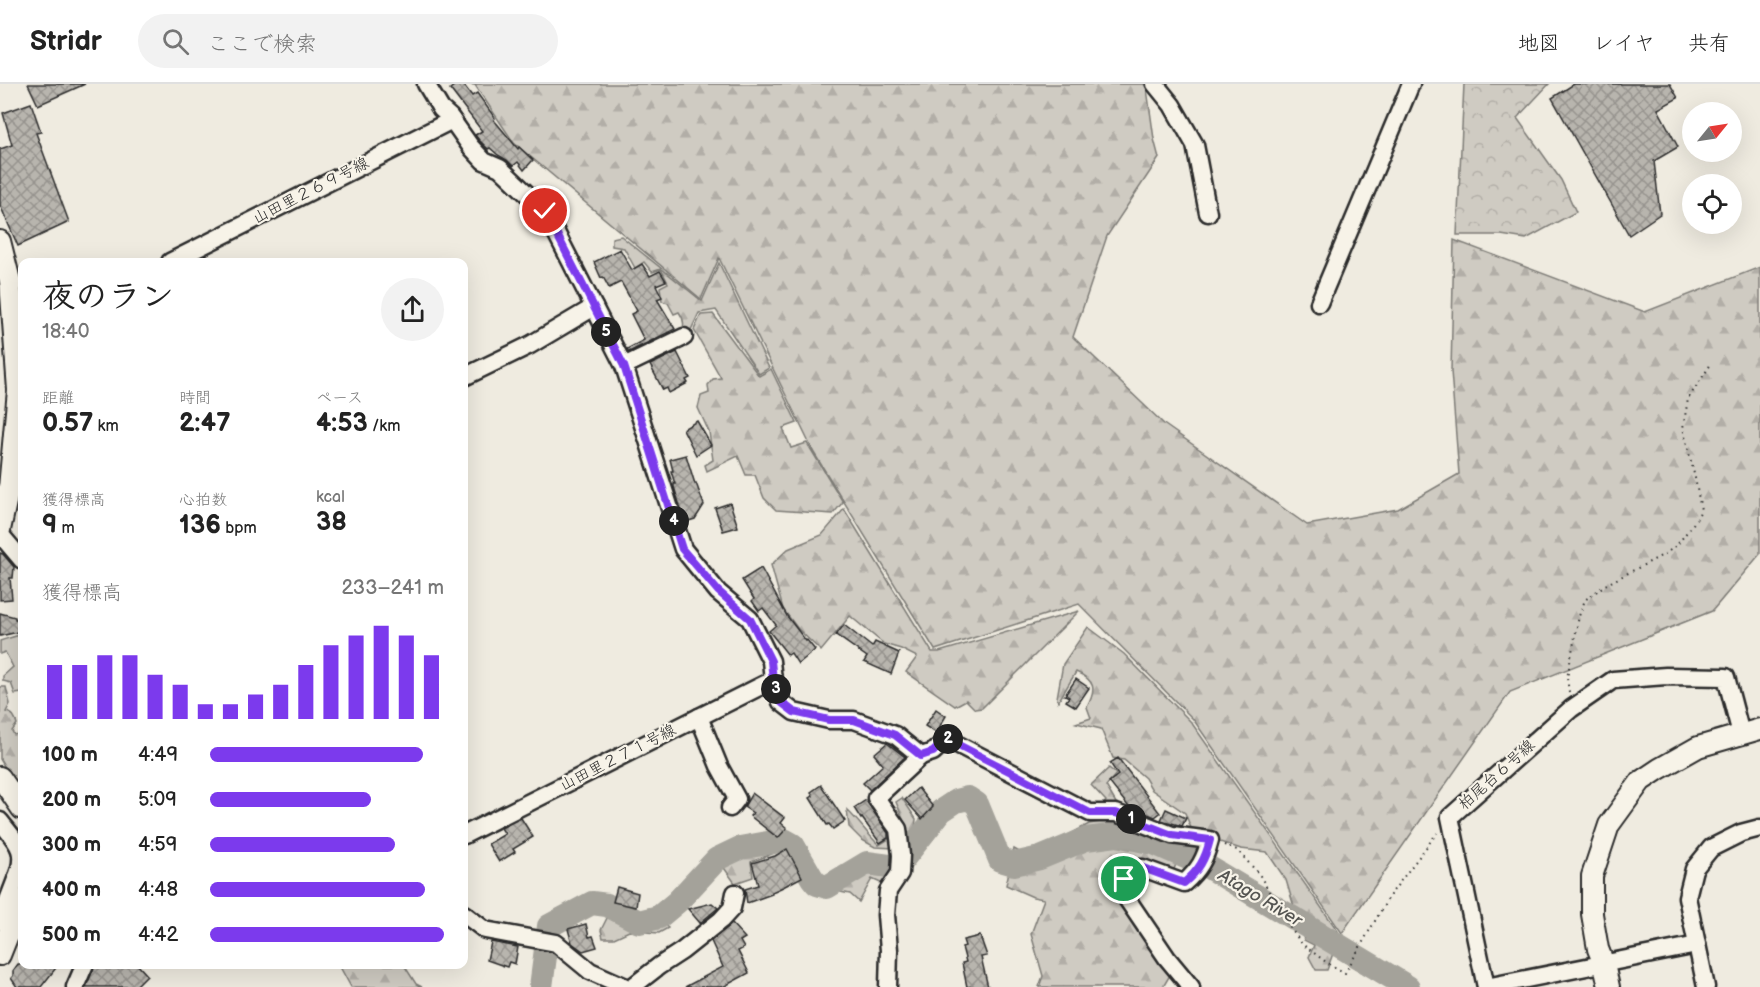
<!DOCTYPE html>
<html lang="ja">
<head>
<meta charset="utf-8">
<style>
	body { margin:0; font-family:"Balsamiq Sans","Klee One",sans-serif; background:#f2f2f2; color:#222; height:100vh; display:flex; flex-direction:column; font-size:22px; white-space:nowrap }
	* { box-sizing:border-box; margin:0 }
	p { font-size:20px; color:#767676 }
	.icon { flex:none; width:33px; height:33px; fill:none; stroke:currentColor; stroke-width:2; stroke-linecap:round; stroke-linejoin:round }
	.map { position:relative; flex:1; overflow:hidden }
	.details { position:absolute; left:18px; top:174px; width:450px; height:711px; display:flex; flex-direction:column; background:#fff; border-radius:12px; box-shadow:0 6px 24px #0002 }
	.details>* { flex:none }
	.needle { width:39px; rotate:60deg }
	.controls { position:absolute; left:1682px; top:18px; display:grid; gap:12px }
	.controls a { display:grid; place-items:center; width:60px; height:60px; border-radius:50%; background:#fff; box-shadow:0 6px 24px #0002; font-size:30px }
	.pin { position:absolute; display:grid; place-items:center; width:51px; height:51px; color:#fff; margin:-26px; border:3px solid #fff; border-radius:50%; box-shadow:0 2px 6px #0007 }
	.km { position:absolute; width:30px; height:30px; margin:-15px; border-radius:50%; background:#222; color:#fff; font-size:16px; line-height:30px; text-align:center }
	.round { display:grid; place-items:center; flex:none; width:63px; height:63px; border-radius:32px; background:#f2f2f2 }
	.head { display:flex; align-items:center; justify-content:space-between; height:102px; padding:0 24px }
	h1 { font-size:33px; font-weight:700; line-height:45px }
	.metrics { display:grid; grid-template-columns:repeat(3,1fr); gap:9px; height:102px; padding:6px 24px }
	.metrics div { display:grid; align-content:center }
	.metrics b { font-size:26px; font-weight:700 }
	.metrics small { font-size:16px; font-weight:400 }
	.metrics p { font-size:16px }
	.chart { height:168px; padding:12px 24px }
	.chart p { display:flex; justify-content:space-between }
	.chart svg { width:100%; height:108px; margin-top:6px; stroke:#7c3aed; stroke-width:6 }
	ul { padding:0 24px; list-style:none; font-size:20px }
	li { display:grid; grid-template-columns:96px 72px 1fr; align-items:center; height:45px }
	li i { height:15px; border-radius:8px; background:#7c3aed }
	header { display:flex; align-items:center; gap:36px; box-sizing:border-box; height:84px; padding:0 30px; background:#fff; border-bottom:2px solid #e0e0e0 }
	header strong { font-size:28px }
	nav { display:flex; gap:33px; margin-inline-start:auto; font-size:21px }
	.search { width:420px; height:54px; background:#f2f2f2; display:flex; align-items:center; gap:15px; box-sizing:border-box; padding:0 21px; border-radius:33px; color:#767676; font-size:22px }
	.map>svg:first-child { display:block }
	.forest { fill:url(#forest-firs); stroke:#7d7b76; stroke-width:1.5 }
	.park { fill:url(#park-crowns); stroke:#7d7b76; stroke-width:1.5 }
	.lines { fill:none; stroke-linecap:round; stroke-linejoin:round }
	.river { stroke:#a4a29a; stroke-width:24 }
	.building { fill:url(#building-cross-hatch); stroke:#2b2b2b; stroke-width:1.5 }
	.minor-casing { stroke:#2b2b2b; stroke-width:21 }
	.tertiary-casing { stroke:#2b2b2b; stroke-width:24 }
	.path { stroke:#2b2b2b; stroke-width:2; stroke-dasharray:1.5 4.5; stroke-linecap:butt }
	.minor { stroke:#f7f3e8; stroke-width:16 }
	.tertiary { stroke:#f7f3e8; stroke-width:20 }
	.route-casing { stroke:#fff; stroke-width:12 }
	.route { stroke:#7c3aed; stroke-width:8 }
	.labels { text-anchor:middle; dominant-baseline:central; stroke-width:4.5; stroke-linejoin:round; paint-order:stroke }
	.street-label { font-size:16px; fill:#2b2b2b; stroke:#f7f3e8 }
	.water-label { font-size:18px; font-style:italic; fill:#555552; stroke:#f7f3e8 }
</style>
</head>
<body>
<header>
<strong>Stridr</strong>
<div class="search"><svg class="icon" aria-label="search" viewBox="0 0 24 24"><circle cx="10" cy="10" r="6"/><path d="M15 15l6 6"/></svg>ここで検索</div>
<nav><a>地図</a><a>レイヤ</a><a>共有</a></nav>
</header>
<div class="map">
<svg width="1760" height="903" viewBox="0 0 1760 903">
	<defs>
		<pattern id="forest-firs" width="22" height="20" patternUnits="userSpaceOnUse" patternTransform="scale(1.5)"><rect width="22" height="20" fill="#cfcbc2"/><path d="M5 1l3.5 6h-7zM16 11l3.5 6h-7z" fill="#b2aea7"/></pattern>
		<pattern id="park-crowns" width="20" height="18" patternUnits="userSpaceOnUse" patternTransform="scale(1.5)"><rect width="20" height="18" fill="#cfcbc2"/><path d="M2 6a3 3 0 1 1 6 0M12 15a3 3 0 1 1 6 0" fill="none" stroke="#b2aea7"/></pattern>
		<pattern id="building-cross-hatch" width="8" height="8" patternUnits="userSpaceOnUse" patternTransform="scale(1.5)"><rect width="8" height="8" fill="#b8b5ae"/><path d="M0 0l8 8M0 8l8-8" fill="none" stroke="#96938e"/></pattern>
	</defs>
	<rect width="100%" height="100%" fill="#efebe0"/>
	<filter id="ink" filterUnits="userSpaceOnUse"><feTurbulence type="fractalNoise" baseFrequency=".0167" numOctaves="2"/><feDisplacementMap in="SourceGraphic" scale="12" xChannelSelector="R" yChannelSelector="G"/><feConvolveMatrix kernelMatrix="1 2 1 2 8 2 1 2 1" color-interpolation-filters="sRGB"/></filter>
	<g filter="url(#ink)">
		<g class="forest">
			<polygon points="466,0 1144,0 1147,5 1154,55 1159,74 1107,152 1073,253 1165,341 1307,441 1398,425 1459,390 1451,287 1454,156 1645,228 1760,183 1760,470 1712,527 1510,608 1342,849 1193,635 1079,520 935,566 814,369 719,174 701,215 514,59 475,1"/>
			<path d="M621 152 702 217 719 179 769 284 759 290 716 226 699 229 690 248 682 251C684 242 685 236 679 228L674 230 668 219 662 217 660 203 668 199 661 185 652 188 644 178 635 184 624 164 612 162V154Z"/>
			<polygon points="713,230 759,292 771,285 797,339 783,344 791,364 807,359 843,418 833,430 776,426 764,414 755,391 746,391 738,372 707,387 705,381 713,376 709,348 698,324 701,312 709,309 708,301 713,295 721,294 694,246 701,231"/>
			<polygon points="844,425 932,568 939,568 1079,527 982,624 975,625 966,616 955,622 906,588 917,573 901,565 884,560 850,532 821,567 798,545 783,525 771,481 788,465 822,451"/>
			<path d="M1088 543 1124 570 1191 638 1340 850 1327 886H1316L1309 873 1314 861 1304 856 1286 796 1267 768 1241 765 1193 749 1185 729 1152 706 1145 694 1124 676 1113 674 1101 645 1076 639 1091 634 1087 623C1097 605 1095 596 1076 588L1058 618 1057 614 1063 580Z"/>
			<path d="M22 550V609L15 610 11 599 3 597V592L13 583 5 568 0 570V557C8 554 14 553 22 550Z"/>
			<path d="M0 603H6L10 620 6 628C13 629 15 633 17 640L12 647 14 651 22 649V707H19L0 675Z"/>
			<polygon points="1109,684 1116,690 1106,702 1119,724 1103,721 1106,717 1091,701"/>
			<polygon points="902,714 916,735 915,745 935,722 947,718 952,728 906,781 901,745 905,740 896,718"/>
			<path d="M847 726C859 737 867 750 879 761L895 751 894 764 875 763 862 756 849 743Z"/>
			<polygon points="1112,736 1185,755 1172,791 1143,782 1120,796 1173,886 1163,903 1039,903 1043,892 1031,850 1044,815 1033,813 1006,801 1014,765 1023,770 1057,757 1089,740"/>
			<path d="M769 754 780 767 751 778 753 793 735 799 722 781 715 785C714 778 719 775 725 773L730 778 739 773V766L761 761V755Z"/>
			<path d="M864 775C870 777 875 774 882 775 886 776 890 778 895 780L887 802 872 795 859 818 850 810 830 806 831 798Z"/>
			<polygon points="608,832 619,832 638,842 662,836 668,844 659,849 629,847 614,854 603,854 601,846"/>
			<polygon points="339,881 404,881 416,900 422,903 351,903"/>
		</g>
		<polygon class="park" points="1464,0 1549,0 1517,34 1561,96 1576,128 1526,155 1501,151 1457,151"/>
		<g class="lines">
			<polyline class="river" points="541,903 549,842 592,819 607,821 639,838 659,833 677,818 717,775 740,764 784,756 793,761 812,794 817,800 827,803 867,779 897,783 941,727 956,717 968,714 977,720 1000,776 1014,780 1040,774 1086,755 1117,751 1154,759 1208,783 1408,903"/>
		</g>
		<g class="building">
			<polygon points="28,0 85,0 38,21"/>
			<polygon points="456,0 463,0 472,12 477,9 495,34 494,36 518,65 519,63 533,76 524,86 518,78 513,82 507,76 498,71 490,64 488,65 479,56 475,51 482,47 450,5"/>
			<polygon points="1574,0 1670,0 1678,14 1658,25 1678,63 1654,77 1660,130 1629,151 1552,14"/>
			<polygon points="31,19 41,48 36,49 69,138 18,162 0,121 0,65 12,61 3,29"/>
			<polygon points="620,165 632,186 642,180 650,192 660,187 666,197 656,201 662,213 657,215 675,245 629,268 627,265 644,256 631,230 637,227 621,198 609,204 603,193 601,194 594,178"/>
			<polygon points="677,268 690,294 686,296 688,299 669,309 667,304 663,306 650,281"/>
			<polygon points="697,337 711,361 696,371 683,345"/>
			<polygon points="686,371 695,400 696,399 704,421 695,435 685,438 674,403 674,400 675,400 671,387 673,387 670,375"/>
			<polygon points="730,419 738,443 723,447 715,424"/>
			<polygon points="0,469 3,470 14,483 13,494 10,494 12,515 0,516"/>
			<polygon points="761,484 787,532 806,557 807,556 815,566 798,580 791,569 788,571 769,547 776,541 763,524 759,527 752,517 754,515 742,496"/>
			<polygon points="0,529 15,533 15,535 18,535 21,545 18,548 0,552"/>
			<polygon points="844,541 872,563 875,558 899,569 891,590 864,578 867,573 836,551"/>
			<polygon points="1076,595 1089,604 1076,623 1066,617 1069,613 1065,611"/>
			<polygon points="936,625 946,632 936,649 925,642"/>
			<polygon points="887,659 905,673 870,706 863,699 883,681 874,670"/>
			<polygon points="1118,674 1160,729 1155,733 1128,722 1109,698 1118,691 1110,679"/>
			<polygon points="821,701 845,737 833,745 829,740 827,741 810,714 813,712 811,708"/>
			<polygon points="918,704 933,723 922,735 905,716"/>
			<polygon points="752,709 785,734 781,739 787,744 778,754 750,732 753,729 744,723"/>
			<polygon points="866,716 888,749 888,754 880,759 862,734 861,735 854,724"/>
			<polygon points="1166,725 1186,734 1182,742 1161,736"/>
			<polygon points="521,734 533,753 513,765 515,768 499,778 488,760 505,750 501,744"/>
			<polygon points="787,765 802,793 783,803 772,808 772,810 747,819 745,805 758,801 752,779 775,772"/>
			<polygon points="617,803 638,809 636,823 613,818"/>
			<polygon points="712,819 718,824 700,839 688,825"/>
			<polygon points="586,840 589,853 593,852 597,863 583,867 572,859 568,845"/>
			<polygon points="732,840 745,854 740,857 744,864 738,867 749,889 723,903 685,903 723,883 711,857"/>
			<polygon points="980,852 987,872 981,873 988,903 967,903 962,879 966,878 962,863 965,862 963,856"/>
			<polygon points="491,858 518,863 515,880 509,878 507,883 487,876"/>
			<polygon points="18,880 59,880 41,903 17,903 11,894 13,892 13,887"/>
			<polygon points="95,880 137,880 147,891 135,903 86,903"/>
		</g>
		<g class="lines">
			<defs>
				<g id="minor">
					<polyline points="426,0 441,25 450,33 471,63 484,77 500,84 545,127 624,282 683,465 718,508 750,535 771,577 773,596 781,618 794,628 829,636 854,636 895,651 921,672 876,714 898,745 901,771 900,789 888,807 886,831 889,866 888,903"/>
					<polyline points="1155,0 1172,21 1195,61 1208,129"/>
					<polyline points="170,178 452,36"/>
					<polyline points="1319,219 1411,0"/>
					<polyline points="624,282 684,253"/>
					<polyline points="464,293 530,261 594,223"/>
					<polyline points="0,450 22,476"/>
					<polyline points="699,633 719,682 737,715 730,724"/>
					<path d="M921 672 933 668 947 655 1090 729H1116L1172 751 1210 756C1205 775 1199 786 1184 799L1143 784H1132L1124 795 1123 809 1167 874 1191 903"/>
					<path d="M0 737C16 758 28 765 17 793L22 796"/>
					<polyline points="464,751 773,596"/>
					<polyline points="464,830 485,846 556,859 590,887 626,903"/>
					<polyline points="0,837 17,793"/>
					<polyline points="1697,861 1486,903 1450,733 1571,625 1613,596 1666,592 1726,593 1741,650"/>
					<polyline points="75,903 85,880"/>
					<polyline points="632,903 659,882 682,867 721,836 732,824 735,809"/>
					<polyline points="1706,903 1687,813 1694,785 1711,764 1741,749 1760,744"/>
				</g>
				<g id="tertiary">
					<polyline points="0,157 10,197 18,306 9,404 0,446"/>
					<polyline points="0,693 22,725"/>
					<polyline points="0,871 22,816"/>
					<polyline points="1609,903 1604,880 1598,865 1592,830 1592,792 1609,741 1641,697 1659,685 1698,663 1760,645"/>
				</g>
			</defs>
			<use href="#minor" class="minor-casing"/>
			<use href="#tertiary" class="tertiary-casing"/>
			<g class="path">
				<polyline points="1569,608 1567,594 1579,532 1585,516 1605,501 1665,470 1677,461 1696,436 1701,426 1695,394 1683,344 1688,315 1711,280"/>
				<polyline points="1224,761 1237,766 1259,790 1288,841 1302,860 1326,878 1345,889 1390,811 1437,749"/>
			</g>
			<use href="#minor" class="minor"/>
			<use href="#tertiary" class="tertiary"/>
		</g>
	</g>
	<g class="lines" filter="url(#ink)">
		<defs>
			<path id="route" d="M545 127 624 282 682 465 718 507 750 535 771 577 773 596 781 618 794 628 829 636H854L895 651 921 672 933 668 947 655 1090 729H1116L1172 751 1210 756C1205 776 1199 786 1184 799L1143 784H1132L1124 795"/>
		</defs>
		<use href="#route" class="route-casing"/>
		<use href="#route" class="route"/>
	</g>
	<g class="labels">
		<g class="street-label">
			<text transform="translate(311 107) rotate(-27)">山田里２６９号線</text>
			<text transform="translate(618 674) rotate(-27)">山田里２７１号線</text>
			<text transform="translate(1497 691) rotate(-42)">柏尾台６号線</text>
		</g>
		<g class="water-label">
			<text transform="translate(1260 814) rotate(31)">Atago River</text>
		</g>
	</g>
</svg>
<div class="controls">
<a><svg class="needle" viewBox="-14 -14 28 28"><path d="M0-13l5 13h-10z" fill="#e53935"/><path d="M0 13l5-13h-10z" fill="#767676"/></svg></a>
<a><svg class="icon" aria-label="locate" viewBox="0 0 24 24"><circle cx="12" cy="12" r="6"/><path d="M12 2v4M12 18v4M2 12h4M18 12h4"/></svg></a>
</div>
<div class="pin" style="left:1124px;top:795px;background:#1e9e55"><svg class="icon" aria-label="arrive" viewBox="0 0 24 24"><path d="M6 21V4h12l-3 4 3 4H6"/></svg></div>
<div class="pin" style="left:545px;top:127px;background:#d93025"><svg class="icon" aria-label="check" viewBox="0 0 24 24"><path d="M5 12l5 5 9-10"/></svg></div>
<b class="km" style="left:1131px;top:735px">1</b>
<b class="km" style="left:948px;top:655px">2</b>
<b class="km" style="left:776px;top:605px">3</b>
<b class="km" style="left:674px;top:437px">4</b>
<b class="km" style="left:606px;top:248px">5</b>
<section class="details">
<div class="head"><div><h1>夜のラン</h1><p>18:40</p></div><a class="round"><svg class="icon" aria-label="share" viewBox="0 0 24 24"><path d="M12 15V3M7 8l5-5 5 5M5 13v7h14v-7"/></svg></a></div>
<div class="metrics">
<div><p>距離</p><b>0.57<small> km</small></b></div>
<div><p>時間</p><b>2:47</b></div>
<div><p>ペース</p><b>4:53<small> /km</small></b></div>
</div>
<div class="metrics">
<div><p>獲得標高</p><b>9<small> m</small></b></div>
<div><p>心拍数</p><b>136<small> bpm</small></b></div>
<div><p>kcal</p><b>38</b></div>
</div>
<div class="chart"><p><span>獲得標高</span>233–241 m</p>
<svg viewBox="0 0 160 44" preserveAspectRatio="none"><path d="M5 44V22M15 44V22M25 44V18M35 44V18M45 44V26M55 44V30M65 44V38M75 44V38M85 44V34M95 44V30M105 44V22M115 44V14M125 44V10M135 44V6M145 44V10M155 44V18"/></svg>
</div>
<ul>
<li><b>100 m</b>4:49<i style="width:91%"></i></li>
<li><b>200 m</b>5:09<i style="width:69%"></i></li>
<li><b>300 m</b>4:59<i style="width:79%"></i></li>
<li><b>400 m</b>4:48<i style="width:92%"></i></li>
<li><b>500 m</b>4:42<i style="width:100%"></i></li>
</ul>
</section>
</div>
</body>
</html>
